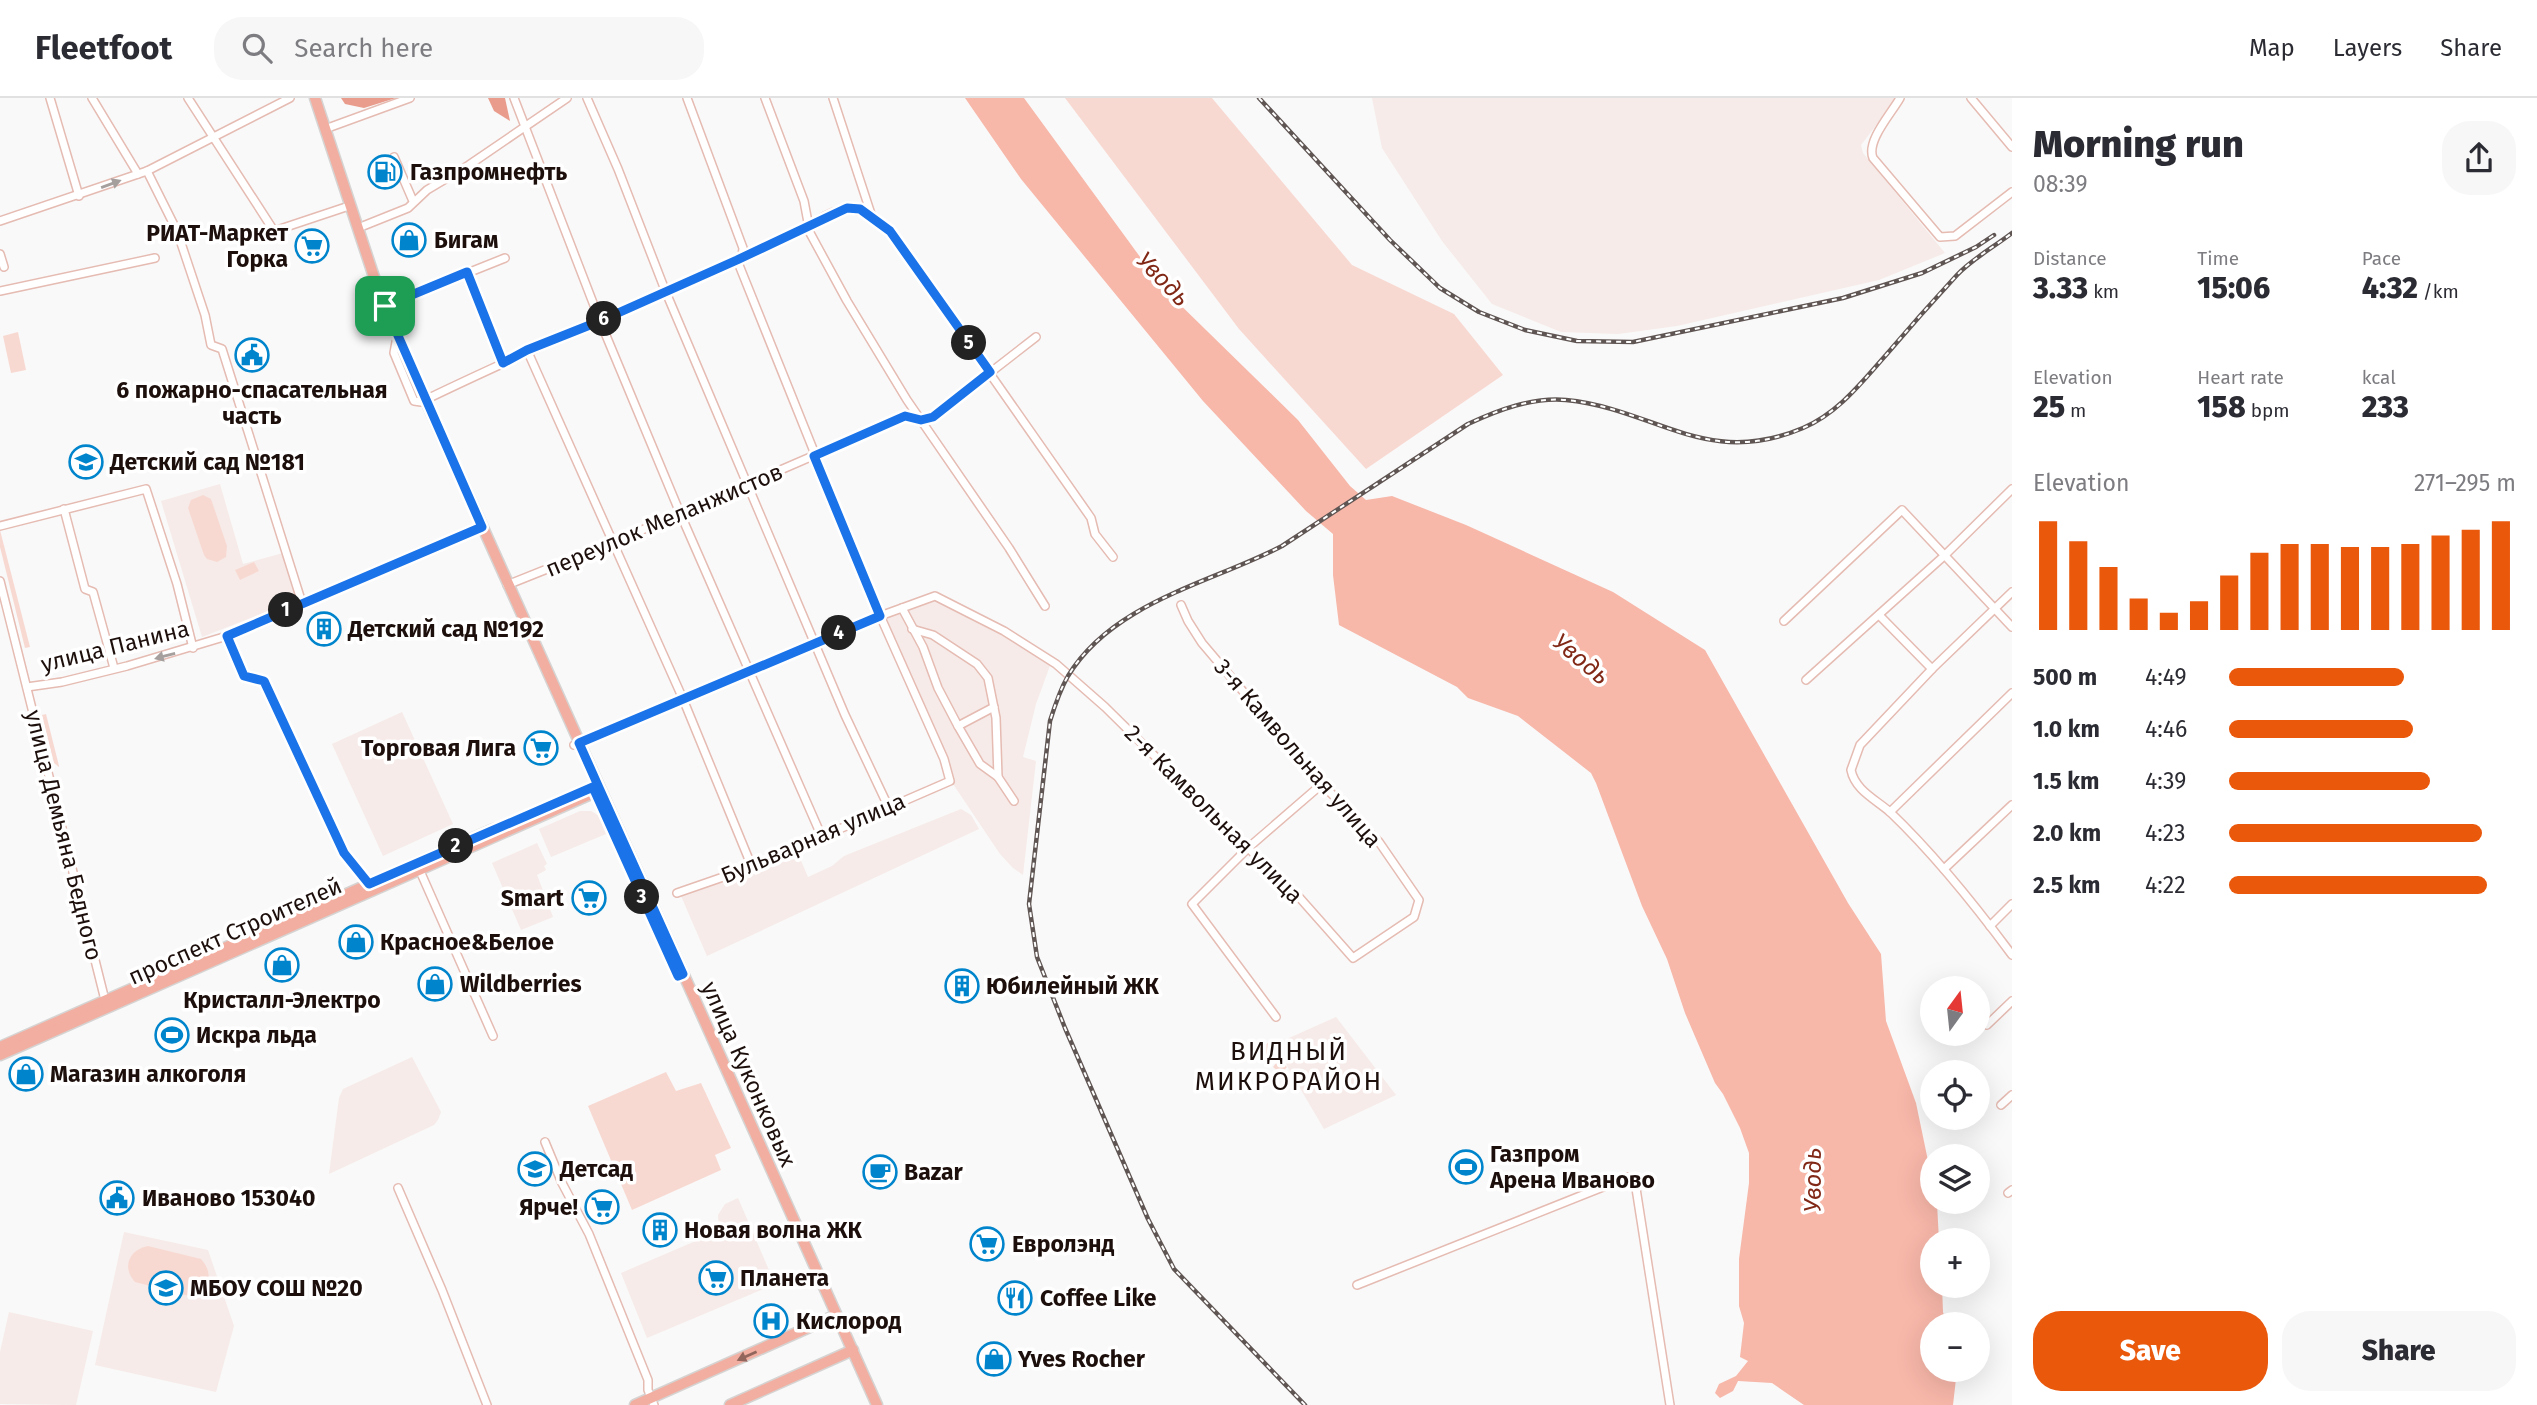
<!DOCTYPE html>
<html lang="en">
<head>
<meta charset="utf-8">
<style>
	body { margin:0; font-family:"Fira Sans",sans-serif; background:#f7f7f7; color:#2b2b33; height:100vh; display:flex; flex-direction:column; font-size:26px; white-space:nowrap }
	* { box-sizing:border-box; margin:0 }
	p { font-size:23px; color:#7c7c81 }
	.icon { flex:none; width:38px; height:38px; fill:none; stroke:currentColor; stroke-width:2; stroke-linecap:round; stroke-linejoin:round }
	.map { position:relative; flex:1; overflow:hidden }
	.panel { display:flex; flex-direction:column; background:#fff; width:525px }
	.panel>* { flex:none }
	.needle { width:46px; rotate:15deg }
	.tools { position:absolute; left:1920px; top:878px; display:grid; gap:14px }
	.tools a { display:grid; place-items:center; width:70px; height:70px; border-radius:50%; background:#fff; box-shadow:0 7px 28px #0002; font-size:35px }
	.pin { position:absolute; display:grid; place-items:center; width:60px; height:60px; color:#fff; margin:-30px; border-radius:14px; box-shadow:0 4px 10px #0006 }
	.km { position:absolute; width:35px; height:35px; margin:-18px; border-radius:50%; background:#222; color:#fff; font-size:19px; line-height:35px; text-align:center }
	.round { display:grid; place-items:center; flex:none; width:74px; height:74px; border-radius:28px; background:#f7f7f7 }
	.summary { display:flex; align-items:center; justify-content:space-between; height:119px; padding:0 21px }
	h1 { font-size:38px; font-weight:800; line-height:52px }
	.figures { display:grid; grid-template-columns:repeat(3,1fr); gap:10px; height:119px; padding:7px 21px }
	.figures div { display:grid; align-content:center }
	.figures b { font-size:30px; font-weight:800 }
	.figures small { font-size:19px; font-weight:400 }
	.figures p { font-size:19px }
	.chart { height:196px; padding:14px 21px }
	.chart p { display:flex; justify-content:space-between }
	.chart svg { width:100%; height:126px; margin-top:7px; stroke:#ea580c; stroke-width:6 }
	.cta { display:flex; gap:14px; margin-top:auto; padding:14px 21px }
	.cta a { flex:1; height:80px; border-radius:28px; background:#ea580c; color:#fff; font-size:28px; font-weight:800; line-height:80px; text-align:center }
	.cta a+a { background:#f7f7f7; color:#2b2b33 }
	ul { padding:0 21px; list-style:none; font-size:23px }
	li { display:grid; grid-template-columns:112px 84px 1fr; align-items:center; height:52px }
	li i { height:18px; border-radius:9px; background:#ea580c }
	header { display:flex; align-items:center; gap:42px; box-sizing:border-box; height:98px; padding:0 35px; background:#fff; border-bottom:2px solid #e1e1e2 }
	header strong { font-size:33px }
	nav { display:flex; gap:38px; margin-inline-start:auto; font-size:24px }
	.search { width:490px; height:63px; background:#f7f7f7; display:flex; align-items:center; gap:18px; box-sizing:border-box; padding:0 24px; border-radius:28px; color:#7c7c81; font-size:26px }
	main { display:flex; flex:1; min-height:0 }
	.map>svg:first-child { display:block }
	.built { fill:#f6ebe8 }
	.green { fill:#f8d9d2 }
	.forest { fill:#e99c8b }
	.water { fill:#f7b7a9 }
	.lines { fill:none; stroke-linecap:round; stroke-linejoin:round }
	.minor-casing { stroke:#e5bbb2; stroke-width:10 }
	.major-casing { stroke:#d6d4d3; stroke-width:13 }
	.minor { stroke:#fff; stroke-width:7 }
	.major { stroke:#f2aea0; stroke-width:10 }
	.rail-casing { stroke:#5f5553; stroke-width:4.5 }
	.rail { stroke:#fff; stroke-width:2; stroke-dasharray:5; stroke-linecap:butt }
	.oneway { fill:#a59f9e }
	.oneway2 { fill:#92665d }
	.route-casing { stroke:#fff; stroke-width:14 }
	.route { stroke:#1a73e8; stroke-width:9 }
	.labels { text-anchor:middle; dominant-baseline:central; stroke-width:7; stroke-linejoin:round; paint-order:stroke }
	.poi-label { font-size:23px; font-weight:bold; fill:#1d0f0c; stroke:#fff; text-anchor:start }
	.street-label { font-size:23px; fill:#1d0f0c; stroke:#fff }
	.water-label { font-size:24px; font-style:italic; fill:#812816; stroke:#fff }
	.quarter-label { font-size:26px; letter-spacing:2px; fill:#1d0f0c; stroke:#fff }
</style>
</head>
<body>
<header>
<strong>Fleetfoot</strong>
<div class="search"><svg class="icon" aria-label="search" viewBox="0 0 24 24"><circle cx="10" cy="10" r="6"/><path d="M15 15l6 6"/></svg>Search here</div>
<nav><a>Map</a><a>Layers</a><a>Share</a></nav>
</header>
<main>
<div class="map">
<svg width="2012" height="1307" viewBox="0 0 2012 1307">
	<rect width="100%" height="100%" fill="#f9f9f9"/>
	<g class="built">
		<polygon points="1372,0 1897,0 1861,47 1863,55 1945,155 1879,182 1677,228 1618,236 1561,234 1492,206 1442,143 1382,50"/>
		<polygon points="220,386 243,466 283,455 297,502 202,539 161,403"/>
		<polygon points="935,500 991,527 1051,565 1036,606 1023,659 1036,663 1023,777 1013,770 1000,756 951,683 885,518"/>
		<polygon points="402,614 453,726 383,758 332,646"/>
		<polygon points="961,711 971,717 979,731 707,858 681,798 720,782 728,782 796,751 808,779 832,768 844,758"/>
		<polygon points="580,713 591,713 599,718 606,736 551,759 539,731"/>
		<polygon points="537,745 547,766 544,768 546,772 537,777 553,819 521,832 492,765"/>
		<polygon points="1336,919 1396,997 1324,1031 1287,968 1280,944"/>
		<polygon points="412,959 441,1014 438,1022 434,1027 329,1076 339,1000 343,991"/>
		<polygon points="738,1100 775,1186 647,1240 621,1175 719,1133 718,1117 725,1106"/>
		<polygon points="124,1134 208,1152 234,1228 216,1294 95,1267"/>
		<polygon points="9,1214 93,1233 76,1307 0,1306 0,1254"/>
	</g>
	<g class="green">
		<polygon points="1065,0 1212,0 1352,167 1454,216 1503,277 1366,371 1239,231"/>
		<polygon points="18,234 26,272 11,275 3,238"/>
		<polygon points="203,397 211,401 227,448 226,459 217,464 207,461 204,457 188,410 191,402"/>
		<polygon points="0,432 30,549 25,550 0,449"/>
		<polygon points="254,464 259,473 240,482 235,472"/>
		<polygon points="46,616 59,668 59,669 54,665 42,617"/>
		<polygon points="1272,942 1283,958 1280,962 1287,969 1281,976 1273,969 1276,965 1260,951"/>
		<polygon points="666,974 676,993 701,985 731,1050 715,1057 721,1072 632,1112 588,1008"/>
		<path d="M148 1148 201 1161C215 1176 209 1195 189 1198L135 1184C122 1170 128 1152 148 1148Z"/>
	</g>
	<g class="forest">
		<polygon points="341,0 396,0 364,10 345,6"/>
		<polygon points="488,0 505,0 510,23 494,13"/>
	</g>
	<polygon class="water" points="965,0 1024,0 1162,189 1298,322 1350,388 1366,402 1392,398 1466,427 1613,494 1705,552 1848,805 1881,856 1886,923 1916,1005 1932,1082 1932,1104 1937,1105 1939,1143 1932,1143 1932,1188 1942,1188 1943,1214 1947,1227 1932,1227 1932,1272 1957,1272 1953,1307 1804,1307 1772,1285 1738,1283 1733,1293 1720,1300 1715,1295 1719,1286 1736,1278 1748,1263 1740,1259 1744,1225 1739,1208 1739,1161 1749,1085 1749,1055 1740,1030 1723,996 1715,985 1685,915 1667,861 1642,808 1596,685 1591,675 1518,618 1468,600 1457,589 1339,527 1333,477 1333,436 1306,413 1203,303 1021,81"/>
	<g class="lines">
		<defs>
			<g id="minor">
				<polyline points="50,0 79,98"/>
				<polyline points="92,0 138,76"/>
				<polyline points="188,0 274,133 346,109"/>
				<polyline points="514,0 600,223 680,415 821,737"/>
				<polyline points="587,0 618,71 665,192 845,617 888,708"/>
				<polyline points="687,0 743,150 742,160"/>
				<polyline points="765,0 804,103 810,135 847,203 907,302 1009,450 1045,508"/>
				<polyline points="833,0 872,119 890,133 1091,420 1095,436 1113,459"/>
				<path d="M1900 0C1891 16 1866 43 1873 60L1940 139 1955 138 2012 94"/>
				<polyline points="1971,0 2012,49"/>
				<polyline points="325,31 410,0"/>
				<polyline points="394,59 413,103"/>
				<polyline points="147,73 177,133 205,217 211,247 222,251 302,505"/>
				<polyline points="0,123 147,73 290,0"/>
				<polyline points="358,130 408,110 427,92 469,67 567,0"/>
				<polyline points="0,156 4,169"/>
				<polyline points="467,174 503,265"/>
				<polyline points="0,193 155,160"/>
				<polyline points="385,208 505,160"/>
				<polyline points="396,244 394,255 414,303 421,304"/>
				<polyline points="527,252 683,601 752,769"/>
				<path d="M425 302C551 241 681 187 809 129 829 113 849 104 872 119"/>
				<polyline points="64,411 85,491 93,494 114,570"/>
				<polyline points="0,428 146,391 177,486 193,550"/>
				<polyline points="0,483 106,906"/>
				<polyline points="507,487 612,445 905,318 921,322 933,319 1036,239"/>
				<path d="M2012 494 1932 571 1860 647 1851 672C1855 692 1875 701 1890 714 1935 757 1975 807 2012 857"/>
				<polyline points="902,510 923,549 938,590 958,628 980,666 998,679 1014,703"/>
				<polyline points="1879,517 1932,571"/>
				<polyline points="1784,523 1902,412 2012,529"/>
				<polyline points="912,531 933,537 977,566 988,580 996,620 998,679"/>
				<polyline points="227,538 244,578 264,583 344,756 369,786"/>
				<polyline points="1806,582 1944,458 2012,391"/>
				<polyline points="27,589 62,584 127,568 227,538 478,431"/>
				<polyline points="958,628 994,609"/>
				<polyline points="574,647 880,518 935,498 1004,533 1056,566 1105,609 1178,681 1219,727 1248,750 1299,799 1353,860 1414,819 1419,802 1379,744 1322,686 1320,680 1308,670 1202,545 1188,523 1181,507"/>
				<polyline points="1890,714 2012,595"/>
				<polyline points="1944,771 2012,707"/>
				<polyline points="420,773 493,938"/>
				<polyline points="677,795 752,769 950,683 944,661 878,513 737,162"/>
				<polyline points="1990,828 2012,806"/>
				<polyline points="1276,919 1192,806 1248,750 1322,686"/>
				<polyline points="1987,927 2012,903"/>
				<polyline points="2001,1007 2012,997"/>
				<polyline points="545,1044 562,1085 589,1136 648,1282 648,1292 654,1307"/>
				<polyline points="398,1090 442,1192 487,1307"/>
				<polyline points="2008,1095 2012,1092"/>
				<polyline points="1357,1187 1628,1079 1635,1084 1670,1307"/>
			</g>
			<g id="major">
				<polyline points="315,0 376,185 409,265 877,1307"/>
				<polyline points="0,949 494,731"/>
				<polyline points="0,957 600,692"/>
				<polyline points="635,1307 832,1219"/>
				<polyline points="730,1307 853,1252"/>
			</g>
		</defs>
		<use href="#minor" class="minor-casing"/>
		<use href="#major" class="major-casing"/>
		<use href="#minor" class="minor"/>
		<use href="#major" class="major"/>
		<defs>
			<g id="rail">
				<polyline points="1259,0 1390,142 1440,190 1479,214 1525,232 1577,243 1633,244 1843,200 1922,175 1976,149 1994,137"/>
				<path d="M1305 1307 1174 1171 1148 1121 1065 930 1037 859 1029 806 1050 623C1055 607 1060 592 1068 578 1113 504 1211 485 1282 448L1468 326C1498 312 1532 299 1566 302 1656 311 1706 371 1803 330 1838 315 1861 285 1886 257 1909 230 1933 203 1957 177 1972 161 1994 149 2012 135"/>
			</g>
		</defs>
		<use href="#rail" class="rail-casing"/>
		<use href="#rail" class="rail"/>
	</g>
	<defs><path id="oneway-solid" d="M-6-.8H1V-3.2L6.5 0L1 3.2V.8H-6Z" transform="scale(1.75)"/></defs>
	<g class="oneway">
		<use href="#oneway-solid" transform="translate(111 86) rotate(-20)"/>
		<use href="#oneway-solid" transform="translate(165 558) rotate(165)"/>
	</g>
	<use class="oneway2" href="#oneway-solid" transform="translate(747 1258) rotate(156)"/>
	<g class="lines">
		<defs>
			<polyline id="route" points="385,208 482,429 227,538 244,578 264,583 344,755 369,786 593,689 595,694 600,692 683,876 678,878 595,694 600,692 579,645 880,518 814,358 905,318 921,322 933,319 990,274 890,133 860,111 847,110 737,162 600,223 527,252 503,265 467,174 385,208"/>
		</defs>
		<use href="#route" class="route-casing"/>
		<use href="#route" class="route"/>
	</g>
	<defs>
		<symbol id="fuel-ring" viewBox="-11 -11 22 22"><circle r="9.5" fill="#fff" stroke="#0085cc" stroke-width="1.5"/><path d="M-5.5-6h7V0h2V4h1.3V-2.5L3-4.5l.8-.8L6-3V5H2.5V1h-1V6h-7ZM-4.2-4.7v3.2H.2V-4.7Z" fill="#0085cc"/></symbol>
		<symbol id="shop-ring" viewBox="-11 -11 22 22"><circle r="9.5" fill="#fff" stroke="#0085cc" stroke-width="1.5"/><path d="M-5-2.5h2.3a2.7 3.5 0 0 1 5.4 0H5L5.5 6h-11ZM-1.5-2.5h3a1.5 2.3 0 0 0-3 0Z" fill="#0085cc"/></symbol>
		<symbol id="supermarket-ring" viewBox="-11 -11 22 22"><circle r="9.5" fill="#fff" stroke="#0085cc" stroke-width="1.5"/><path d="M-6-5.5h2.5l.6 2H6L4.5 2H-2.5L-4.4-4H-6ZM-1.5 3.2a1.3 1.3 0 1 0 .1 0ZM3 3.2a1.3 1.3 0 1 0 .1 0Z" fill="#0085cc"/></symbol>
		<symbol id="civic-ring" viewBox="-11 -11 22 22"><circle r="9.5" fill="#fff" stroke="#0085cc" stroke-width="1.5"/><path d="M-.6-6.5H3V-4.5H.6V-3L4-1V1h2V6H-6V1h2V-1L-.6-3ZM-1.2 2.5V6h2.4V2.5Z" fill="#0085cc"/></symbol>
		<symbol id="school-ring" viewBox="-11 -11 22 22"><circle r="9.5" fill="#fff" stroke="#0085cc" stroke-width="1.5"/><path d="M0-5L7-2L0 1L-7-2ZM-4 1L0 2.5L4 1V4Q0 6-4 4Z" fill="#0085cc"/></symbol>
		<symbol id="building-ring" viewBox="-11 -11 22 22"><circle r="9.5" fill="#fff" stroke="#0085cc" stroke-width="1.5"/><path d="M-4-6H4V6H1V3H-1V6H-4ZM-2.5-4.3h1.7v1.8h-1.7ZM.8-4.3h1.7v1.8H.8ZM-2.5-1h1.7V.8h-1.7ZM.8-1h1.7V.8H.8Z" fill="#0085cc"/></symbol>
		<symbol id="stadium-ring" viewBox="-11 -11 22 22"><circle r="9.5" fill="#fff" stroke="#0085cc" stroke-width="1.5"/><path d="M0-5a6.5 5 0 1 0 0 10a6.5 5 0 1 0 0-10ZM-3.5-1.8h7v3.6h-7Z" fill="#0085cc"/></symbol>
		<symbol id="cafe-ring" viewBox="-11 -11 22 22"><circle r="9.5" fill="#fff" stroke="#0085cc" stroke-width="1.5"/><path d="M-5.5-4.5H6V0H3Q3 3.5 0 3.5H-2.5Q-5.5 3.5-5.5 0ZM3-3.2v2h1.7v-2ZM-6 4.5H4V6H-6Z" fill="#0085cc"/></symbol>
		<symbol id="restaurant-ring" viewBox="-11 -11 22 22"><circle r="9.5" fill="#fff" stroke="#0085cc" stroke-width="1.5"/><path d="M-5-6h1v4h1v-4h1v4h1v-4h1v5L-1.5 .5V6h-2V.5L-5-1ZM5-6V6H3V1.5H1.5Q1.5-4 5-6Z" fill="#0085cc"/></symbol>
		<symbol id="hospital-ring" viewBox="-11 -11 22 22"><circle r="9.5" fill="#fff" stroke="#0085cc" stroke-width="1.5"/><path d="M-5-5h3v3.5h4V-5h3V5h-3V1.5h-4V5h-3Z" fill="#0085cc"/></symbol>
	</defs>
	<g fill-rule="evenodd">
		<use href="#fuel-ring" x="366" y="55" width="38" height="38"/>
		<use href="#shop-ring" x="390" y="123" width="38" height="38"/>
		<use href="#supermarket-ring" x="293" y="129" width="38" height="38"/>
		<use href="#civic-ring" x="233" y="238" width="38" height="38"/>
		<use href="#school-ring" x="67" y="345" width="38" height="38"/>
		<use href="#building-ring" x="305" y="512" width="38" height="38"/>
		<use href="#supermarket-ring" x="522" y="631" width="38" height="38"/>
		<use href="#supermarket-ring" x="570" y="781" width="38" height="38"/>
		<use href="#shop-ring" x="337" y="825" width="38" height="38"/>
		<use href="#shop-ring" x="263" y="848" width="38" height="38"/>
		<use href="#shop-ring" x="416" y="867" width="38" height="38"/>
		<use href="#building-ring" x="943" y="869" width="38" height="38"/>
		<use href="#stadium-ring" x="153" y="918" width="38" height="38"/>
		<use href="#shop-ring" x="7" y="957" width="38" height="38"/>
		<use href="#stadium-ring" x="1447" y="1050" width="38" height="38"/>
		<use href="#school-ring" x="516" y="1052" width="38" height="38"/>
		<use href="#cafe-ring" x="861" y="1055" width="38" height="38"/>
		<use href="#civic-ring" x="98" y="1081" width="38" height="38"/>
		<use href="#supermarket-ring" x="583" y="1090" width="38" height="38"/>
		<use href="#building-ring" x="641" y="1113" width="38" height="38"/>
		<use href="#supermarket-ring" x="968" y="1127" width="38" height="38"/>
		<use href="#supermarket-ring" x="697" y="1161" width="38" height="38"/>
		<use href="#school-ring" x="147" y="1171" width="38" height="38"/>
		<use href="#restaurant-ring" x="996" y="1181" width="38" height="38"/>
		<use href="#hospital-ring" x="752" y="1204" width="38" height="38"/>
		<use href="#shop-ring" x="975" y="1242" width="38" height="38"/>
	</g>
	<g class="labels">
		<g class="poi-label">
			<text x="410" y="74">Газпромнефть</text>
			<text x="288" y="135" text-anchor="end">РИАТ-Маркет<tspan x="288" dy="26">Горка</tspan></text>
			<text x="434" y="142">Бигам</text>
			<text x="252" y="292" text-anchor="middle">6 пожарно-спасательная<tspan x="252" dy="26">часть</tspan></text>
			<text x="110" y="364">Детский сад №181</text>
			<text x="348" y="531">Детский сад №192</text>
			<text x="516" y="650" text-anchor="end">Торговая Лига</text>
			<text x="564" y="800" text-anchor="end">Smart</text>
			<text x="380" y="844">Красное&amp;Белое</text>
			<text x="460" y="886">Wildberries</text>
			<text x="986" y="888">Юбилейный ЖК</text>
			<text x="282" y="902" text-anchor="middle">Кристалл-Электро</text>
			<text x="196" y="937">Искра льда</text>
			<text x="50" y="976">Магазин алкоголя</text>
			<text x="1490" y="1056">Газпром<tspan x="1490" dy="26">Арена Иваново</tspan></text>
			<text x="560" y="1071">Детсад</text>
			<text x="904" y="1074">Bazar</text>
			<text x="142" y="1100">Иваново 153040</text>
			<text x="578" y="1109" text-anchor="end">Ярче!</text>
			<text x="684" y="1132">Новая волна ЖК</text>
			<text x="1012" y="1146">Евролэнд</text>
			<text x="740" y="1180">Планета</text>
			<text x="190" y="1190">МБОУ СОШ №20</text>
			<text x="1040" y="1200">Coffee Like</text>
			<text x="796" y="1223">Кислород</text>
			<text x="1018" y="1261">Yves Rocher</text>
		</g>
		<g class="street-label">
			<text transform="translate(664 422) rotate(-23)">переулок Меланжистов</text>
			<text transform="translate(115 548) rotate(-14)">улица Панина</text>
			<text transform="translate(1298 655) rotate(49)">3-я Камвольная улица</text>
			<text transform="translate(1214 716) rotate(45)">2-я Камвольная улица</text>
			<text transform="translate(64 737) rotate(76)">улица Демьяна Бедного</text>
			<text transform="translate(813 740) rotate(-23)">Бульварная улица</text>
			<text transform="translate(235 833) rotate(-24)">проспект Строителей</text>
			<text transform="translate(749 976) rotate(66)">улица Куконковых</text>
		</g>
		<g class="water-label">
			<text transform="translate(1163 181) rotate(46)">Уводь</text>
			<text transform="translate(1581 561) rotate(40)">Уводь</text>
			<text transform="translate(1813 1082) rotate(-90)">Уводь</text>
		</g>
		<g class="quarter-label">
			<text x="1289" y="953">ВИДНЫЙ<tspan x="1289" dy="30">МИКРОРАЙОН</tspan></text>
		</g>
	</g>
</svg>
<div class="tools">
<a><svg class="needle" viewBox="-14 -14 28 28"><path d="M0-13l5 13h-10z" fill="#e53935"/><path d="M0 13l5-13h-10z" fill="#7c7c81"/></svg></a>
<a><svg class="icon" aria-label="locate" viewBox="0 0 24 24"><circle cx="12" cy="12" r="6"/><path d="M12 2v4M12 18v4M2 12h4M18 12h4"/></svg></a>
<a><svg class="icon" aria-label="layers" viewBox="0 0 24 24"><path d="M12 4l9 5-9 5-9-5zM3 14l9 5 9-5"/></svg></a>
<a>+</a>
<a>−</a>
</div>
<div class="pin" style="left:385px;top:208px;background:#1e9e55"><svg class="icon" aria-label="arrive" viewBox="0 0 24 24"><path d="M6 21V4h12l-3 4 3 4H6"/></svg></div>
<b class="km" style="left:286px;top:512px">1</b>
<b class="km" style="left:456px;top:748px">2</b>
<b class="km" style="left:642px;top:799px">3</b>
<b class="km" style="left:839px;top:535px">4</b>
<b class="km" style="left:969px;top:245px">5</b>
<b class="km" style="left:604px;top:221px">6</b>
</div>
<section class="panel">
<div class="summary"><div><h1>Morning run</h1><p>08:39</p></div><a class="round"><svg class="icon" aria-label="share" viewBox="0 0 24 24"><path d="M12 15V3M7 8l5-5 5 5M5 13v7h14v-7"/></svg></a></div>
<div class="figures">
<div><p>Distance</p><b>3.33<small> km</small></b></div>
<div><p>Time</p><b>15:06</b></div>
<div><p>Pace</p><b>4:32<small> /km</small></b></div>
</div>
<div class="figures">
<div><p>Elevation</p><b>25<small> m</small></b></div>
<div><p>Heart rate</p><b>158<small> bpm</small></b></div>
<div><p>kcal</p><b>233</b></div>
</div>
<div class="chart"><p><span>Elevation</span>271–295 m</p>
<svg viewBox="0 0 160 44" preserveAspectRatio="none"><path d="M5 44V6M15 44V13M25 44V22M35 44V33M45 44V38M55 44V34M65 44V25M75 44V17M85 44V14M95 44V14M105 44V15M115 44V15M125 44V14M135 44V11M145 44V9M155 44V6"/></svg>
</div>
<ul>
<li><b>500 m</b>4:49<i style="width:61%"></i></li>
<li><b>1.0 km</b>4:46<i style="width:64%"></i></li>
<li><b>1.5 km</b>4:39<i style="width:70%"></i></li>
<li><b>2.0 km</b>4:23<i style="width:88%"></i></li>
<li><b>2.5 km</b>4:22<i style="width:90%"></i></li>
</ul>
<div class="cta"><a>Save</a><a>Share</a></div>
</section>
</main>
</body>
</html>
